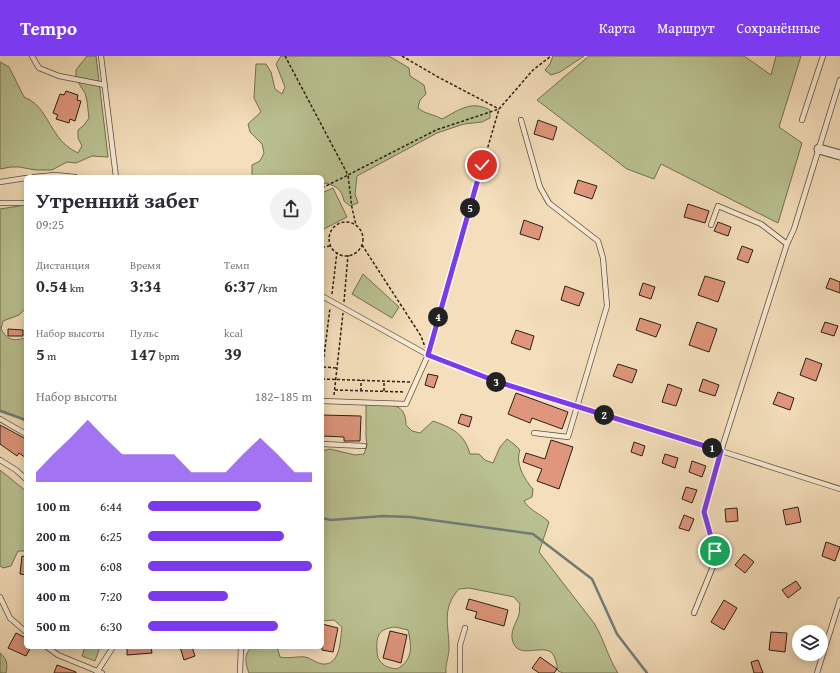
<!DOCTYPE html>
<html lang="ru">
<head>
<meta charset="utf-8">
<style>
	body { margin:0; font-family:"Gentium Book Plus",serif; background:#f2f2f3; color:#2b2b33; height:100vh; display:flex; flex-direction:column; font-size:15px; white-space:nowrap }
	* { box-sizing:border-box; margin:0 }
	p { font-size:13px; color:#7c7c81 }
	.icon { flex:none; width:22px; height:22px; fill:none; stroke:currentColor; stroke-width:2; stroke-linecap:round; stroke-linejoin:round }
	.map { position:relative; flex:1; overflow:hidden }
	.side { position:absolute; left:24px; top:119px; width:300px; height:474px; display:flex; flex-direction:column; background:#fff; border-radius:6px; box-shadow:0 2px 10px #0003 }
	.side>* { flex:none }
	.controls { position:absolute; left:792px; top:569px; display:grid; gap:8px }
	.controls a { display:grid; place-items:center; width:36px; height:36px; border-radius:50%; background:#fff; box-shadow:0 2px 10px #0003; font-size:20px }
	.pin { position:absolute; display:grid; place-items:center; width:34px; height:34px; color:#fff; margin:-17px; border:2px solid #fff; border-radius:50%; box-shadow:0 1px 4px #0007 }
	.km { position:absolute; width:20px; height:20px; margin:-10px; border-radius:50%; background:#222; color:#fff; font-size:11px; line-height:20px; text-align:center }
	.round { display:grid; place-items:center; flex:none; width:42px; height:42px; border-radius:21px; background:#f2f2f3 }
	.summary { display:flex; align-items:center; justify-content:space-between; height:68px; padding:0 12px }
	h1 { font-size:22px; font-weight:700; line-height:30px }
	.metrics { display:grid; grid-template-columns:repeat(3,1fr); gap:6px; height:68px; padding:4px 12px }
	.metrics div { display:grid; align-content:center }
	.metrics b { font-size:17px; font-weight:700 }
	.metrics small { font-size:11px; font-weight:400 }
	.metrics p { font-size:11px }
	.chart { height:112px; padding:8px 12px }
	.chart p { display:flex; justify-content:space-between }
	.chart svg { width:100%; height:72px; margin-top:4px; fill:#7c3aed; opacity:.7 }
	ul { padding:0 12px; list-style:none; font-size:13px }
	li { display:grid; grid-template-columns:64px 48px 1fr; align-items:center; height:30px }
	li i { height:10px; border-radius:5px; background:#7c3aed }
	header { display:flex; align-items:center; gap:24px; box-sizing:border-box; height:56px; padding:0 20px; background:#7c3aed; color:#fff }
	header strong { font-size:19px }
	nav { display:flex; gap:22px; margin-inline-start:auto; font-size:14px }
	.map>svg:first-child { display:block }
	.green { fill:#bac191; stroke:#717053; fill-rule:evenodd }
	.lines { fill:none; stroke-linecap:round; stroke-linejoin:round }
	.stream { stroke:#6f7c78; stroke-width:2.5 }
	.building { fill:#e0967c; stroke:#281f15 }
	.lane-casing { stroke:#5b4f3e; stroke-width:6 }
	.street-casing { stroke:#5b4f3e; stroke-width:11 }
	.path { stroke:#281f15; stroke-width:1.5; stroke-dasharray:3 2; stroke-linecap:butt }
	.lane { stroke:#f8ead3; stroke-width:4.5 }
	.street { stroke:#f8ead3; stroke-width:9 }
	.route-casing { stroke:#fff; stroke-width:8 }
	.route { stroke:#7c3aed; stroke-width:5 }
</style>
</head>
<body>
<header>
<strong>Tempo</strong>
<nav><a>Карта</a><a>Маршрут</a><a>Сохранённые</a></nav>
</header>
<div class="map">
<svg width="840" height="617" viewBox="0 0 840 617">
	<rect width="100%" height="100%" fill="#f4debb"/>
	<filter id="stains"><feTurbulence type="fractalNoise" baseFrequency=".005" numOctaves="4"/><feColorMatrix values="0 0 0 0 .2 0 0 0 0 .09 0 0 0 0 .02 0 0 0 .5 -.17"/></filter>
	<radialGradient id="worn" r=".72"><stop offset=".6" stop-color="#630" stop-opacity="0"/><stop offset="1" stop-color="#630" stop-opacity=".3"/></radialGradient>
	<g class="green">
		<path d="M87 0H96L108 101 92 100 76 107 67 106 52 114H36L19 111H11L0 113V6L9 11 24 41C42 48 46 64 57 79 62 87 70 93 78 97L82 90 78 82V74L84 69 89 62 87 45 85 37 76 23V14Z"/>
		<path d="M281 0H389L409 12 410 20 424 29 426 38 420 44 418 52C425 58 433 58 442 63 459 54 471 44 490 54V62L482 66 464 68 437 77 357 120 355 138 358 147 350 150 344 145C341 133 338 131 326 127L322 129V121H254L252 118V109L260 105 264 97 262 88 250 76 248 68 261 56 254 42 256 8H266L271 16 275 33 282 38 285 31 276 8Z"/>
		<polygon points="553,0 584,0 560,16 551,19 545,14 550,8"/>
		<polygon points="589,0 744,0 771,19 776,0 801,0 779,71 802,87 778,167 661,108 654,123 627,113 537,44"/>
		<polygon points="333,132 347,161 322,174 322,137"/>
		<path d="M26 149V252L19 259 3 265 1 273C8 285 13 285 26 282V366L14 359 0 354V153Z"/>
		<polygon points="363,218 399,251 392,262 352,238"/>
		<path d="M366 348C384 349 406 343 406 369L412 375 420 377 433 365C452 372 464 377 470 398H479L485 404 493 407 500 391 507 383 514 388 520 394C515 407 524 423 533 433L532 441 524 445C530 455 541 458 549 466L539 496 594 567C604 583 608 602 618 617H563L558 615C557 610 556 602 552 597 541 587 516 606 512 582 511 573 517 566 519 558 520 555 519 551 520 548L514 541 469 532 459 533C441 553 449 569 449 592 449 601 445 608 446 617H249C245 608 243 594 255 591H277L280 601C290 603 296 600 305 601 311 602 316 607 322 608 341 610 340 584 342 571L334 564 322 565V395L330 393 355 399 364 398 367 389 366 381ZM395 571 408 574C412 591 413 604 397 613 392 612 387 612 383 608 378 604 377 600 377 594 376 579 379 573 395 571Z"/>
		<polygon points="0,414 26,435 26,495 18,495 11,510 3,512 0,510"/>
		<polygon points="85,591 100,591 95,605 82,600"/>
		<path d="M0 597C7 603 8 608 6 617H0Z"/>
	</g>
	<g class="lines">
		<g class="stream">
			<polyline points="0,355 26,364"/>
			<polyline points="322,462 331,464 383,460 410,461 533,478 592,523 617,578 647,617"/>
		</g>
	</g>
	<g class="building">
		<polygon points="66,35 78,39 77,44 81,45 75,65 70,63 69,67 56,63 58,59 53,57 60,38 64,39"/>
		<polygon points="538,64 557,71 553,84 534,78"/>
		<polygon points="578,124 597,130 592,143 574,137"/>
		<polygon points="688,148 709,155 705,167 684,161"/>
		<polygon points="524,164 543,171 539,184 520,178"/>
		<polygon points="718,166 731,171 728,180 714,175"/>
		<polygon points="742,190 753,194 748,207 737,203"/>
		<polygon points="705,220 725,226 718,246 698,239"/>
		<polygon points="830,222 840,226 840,237 826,232"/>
		<polygon points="643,227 655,231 651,243 639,239"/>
		<polygon points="565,230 584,237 579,250 561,244"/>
		<polygon points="640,262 661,269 656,281 636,274"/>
		<polygon points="697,266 717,273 709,296 689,289"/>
		<polygon points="825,266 838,270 834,280 821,276"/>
		<polygon points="8,273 23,274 23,280 8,280"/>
		<polygon points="516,274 534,280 530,294 511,287"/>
		<polygon points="806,302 822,308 816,325 800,319"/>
		<polygon points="618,308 637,314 632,327 613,320"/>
		<polygon points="428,318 438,320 434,332 425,329"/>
		<polygon points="703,323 719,329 715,340 699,335"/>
		<polygon points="668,328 682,333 676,350 662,346"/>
		<polygon points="778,336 794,342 790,354 773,348"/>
		<polygon points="516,337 568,356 562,373 532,362 530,367 508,358"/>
		<polygon points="461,358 472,361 469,371 458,367"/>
		<polygon points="322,359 361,360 360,385 344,385 344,381 322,380"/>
		<polygon points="0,369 26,383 26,402 19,397 17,400 0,388"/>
		<polygon points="551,384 573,391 559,433 537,425 542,413 523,406 526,397 545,403"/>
		<polygon points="634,386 645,390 642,400 631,396"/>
		<polygon points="665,398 678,402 675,412 662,407"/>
		<polygon points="692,405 706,410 702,421 689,416"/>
		<polygon points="686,431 697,434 692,447 682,443"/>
		<polygon points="798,451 801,466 786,469 783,454"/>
		<polygon points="737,452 738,465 726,466 725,453"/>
		<polygon points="684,459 694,463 689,475 679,472"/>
		<polygon points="826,486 840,491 835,505 822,500"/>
		<polygon points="744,498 754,506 745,517 735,509"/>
		<polygon points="22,500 26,501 26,519 20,518"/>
		<polygon points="796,525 801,532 788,542 782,534"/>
		<polygon points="469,543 508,554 504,570 475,562 477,556 466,553"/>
		<polygon points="724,544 737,552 724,574 711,566"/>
		<polygon points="322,568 338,572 333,596 322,594"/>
		<polygon points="390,575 407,579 401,607 383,602"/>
		<polygon points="771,576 787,577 785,596 769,594"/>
		<polygon points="16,577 26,582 26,591 31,591 26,600 8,592"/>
		<polygon points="127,591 151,591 152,597 127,599"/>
		<polygon points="180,591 192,591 195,600 184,604"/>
		<polygon points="540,601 557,613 554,617 539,617 532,612"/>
		<polygon points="758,604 763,617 754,617 751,606"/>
		<polygon points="57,609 76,616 76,617 54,617"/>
	</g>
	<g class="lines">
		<defs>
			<g id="lane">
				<polyline points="32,0 39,12 59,20 105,29"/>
				<polyline points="101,0 116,121"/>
				<polyline points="521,64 540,131 549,147 598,185 603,202 607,250 568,381 534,377"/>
				<polyline points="802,64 823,0"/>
				<polyline points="34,121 55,119 75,121"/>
				<polyline points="0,126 26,122"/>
				<polyline points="0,147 26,147"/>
				<polyline points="711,169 718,150 761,168 787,188"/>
				<polyline points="322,240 428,299 498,326 721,395 840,433"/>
				<polyline points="322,345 406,348 428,299"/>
				<polyline points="0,363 26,378"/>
				<polyline points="322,388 364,390"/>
				<polyline points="0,404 16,414 26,423"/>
				<polyline points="0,541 10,562 26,576"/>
				<polyline points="694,557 714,508 715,495 704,456 721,395 787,188 794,173 840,24"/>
				<polyline points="47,591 58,599 102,617"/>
				<polyline points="97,616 113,591"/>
				<polyline points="240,617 241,591"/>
				<polyline points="460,617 460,589 465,572"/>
				<polyline points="817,617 840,544"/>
			</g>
			<polyline id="street" points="819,93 840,99"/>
		</defs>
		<use href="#lane" class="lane-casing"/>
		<use href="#street" class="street-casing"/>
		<g class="path">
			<polyline points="285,0 348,119 436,74 499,53"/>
			<polyline points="402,0 438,21 499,53"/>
			<polyline points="322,132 348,119 352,152 356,169"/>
			<circle cx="346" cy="183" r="17"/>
			<polyline points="362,189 421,280 425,291"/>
			<polyline points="322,191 331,190"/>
			<polyline points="332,238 337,196"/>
			<polyline points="344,246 348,199"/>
			<polyline points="429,293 499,53 533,14 551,0"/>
			<polyline points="323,311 337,312"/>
			<polyline points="322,316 330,252"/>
			<polyline points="322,323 410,326"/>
			<polyline points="335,334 405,336"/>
			<polyline points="361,335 361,324"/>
			<polyline points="384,335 384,325"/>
			<polyline points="334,339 343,257"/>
		</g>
		<use href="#lane" class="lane"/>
		<use href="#street" class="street"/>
	</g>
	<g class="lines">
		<defs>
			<polyline id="route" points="482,109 428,299 498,326 721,395 704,456 715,495"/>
		</defs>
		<use href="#route" class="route-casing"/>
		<use href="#route" class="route"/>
	</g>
	<rect width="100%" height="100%" filter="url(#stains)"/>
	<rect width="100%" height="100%" fill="url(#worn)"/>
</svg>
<div class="controls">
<a><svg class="icon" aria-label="layers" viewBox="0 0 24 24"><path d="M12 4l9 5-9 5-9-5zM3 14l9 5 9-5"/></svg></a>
</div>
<div class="pin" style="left:715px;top:495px;background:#1e9e55"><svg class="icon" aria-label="arrive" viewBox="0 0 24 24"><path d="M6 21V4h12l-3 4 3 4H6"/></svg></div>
<div class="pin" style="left:482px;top:109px;background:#d93025"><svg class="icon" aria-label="check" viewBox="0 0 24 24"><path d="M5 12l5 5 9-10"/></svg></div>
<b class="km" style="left:712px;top:392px">1</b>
<b class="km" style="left:604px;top:359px">2</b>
<b class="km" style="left:496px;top:326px">3</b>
<b class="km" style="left:438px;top:261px">4</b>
<b class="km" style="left:470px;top:152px">5</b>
<section class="side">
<div class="summary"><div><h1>Утренний забег</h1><p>09:25</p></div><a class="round"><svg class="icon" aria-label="share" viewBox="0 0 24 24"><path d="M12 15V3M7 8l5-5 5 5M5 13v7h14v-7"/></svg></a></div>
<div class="metrics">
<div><p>Дистанция</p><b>0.54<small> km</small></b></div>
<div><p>Время</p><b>3:34</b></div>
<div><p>Темп</p><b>6:37<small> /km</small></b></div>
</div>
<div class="metrics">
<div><p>Набор высоты</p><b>5<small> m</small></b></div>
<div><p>Пульс</p><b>147<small> bpm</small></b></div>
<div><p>kcal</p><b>39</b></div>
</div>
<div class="chart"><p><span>Набор высоты</span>182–185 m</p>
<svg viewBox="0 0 160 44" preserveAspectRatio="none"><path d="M0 44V38L10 27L20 17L30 6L40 17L50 27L60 27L70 27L80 27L90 38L100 38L110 38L120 27L130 17L140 27L150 38L160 38V44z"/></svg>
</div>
<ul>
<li><b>100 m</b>6:44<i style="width:69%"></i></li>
<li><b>200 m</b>6:25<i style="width:83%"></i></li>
<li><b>300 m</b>6:08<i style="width:100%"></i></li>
<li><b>400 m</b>7:20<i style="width:49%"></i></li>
<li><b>500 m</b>6:30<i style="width:79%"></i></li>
</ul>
</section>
</div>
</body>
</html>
